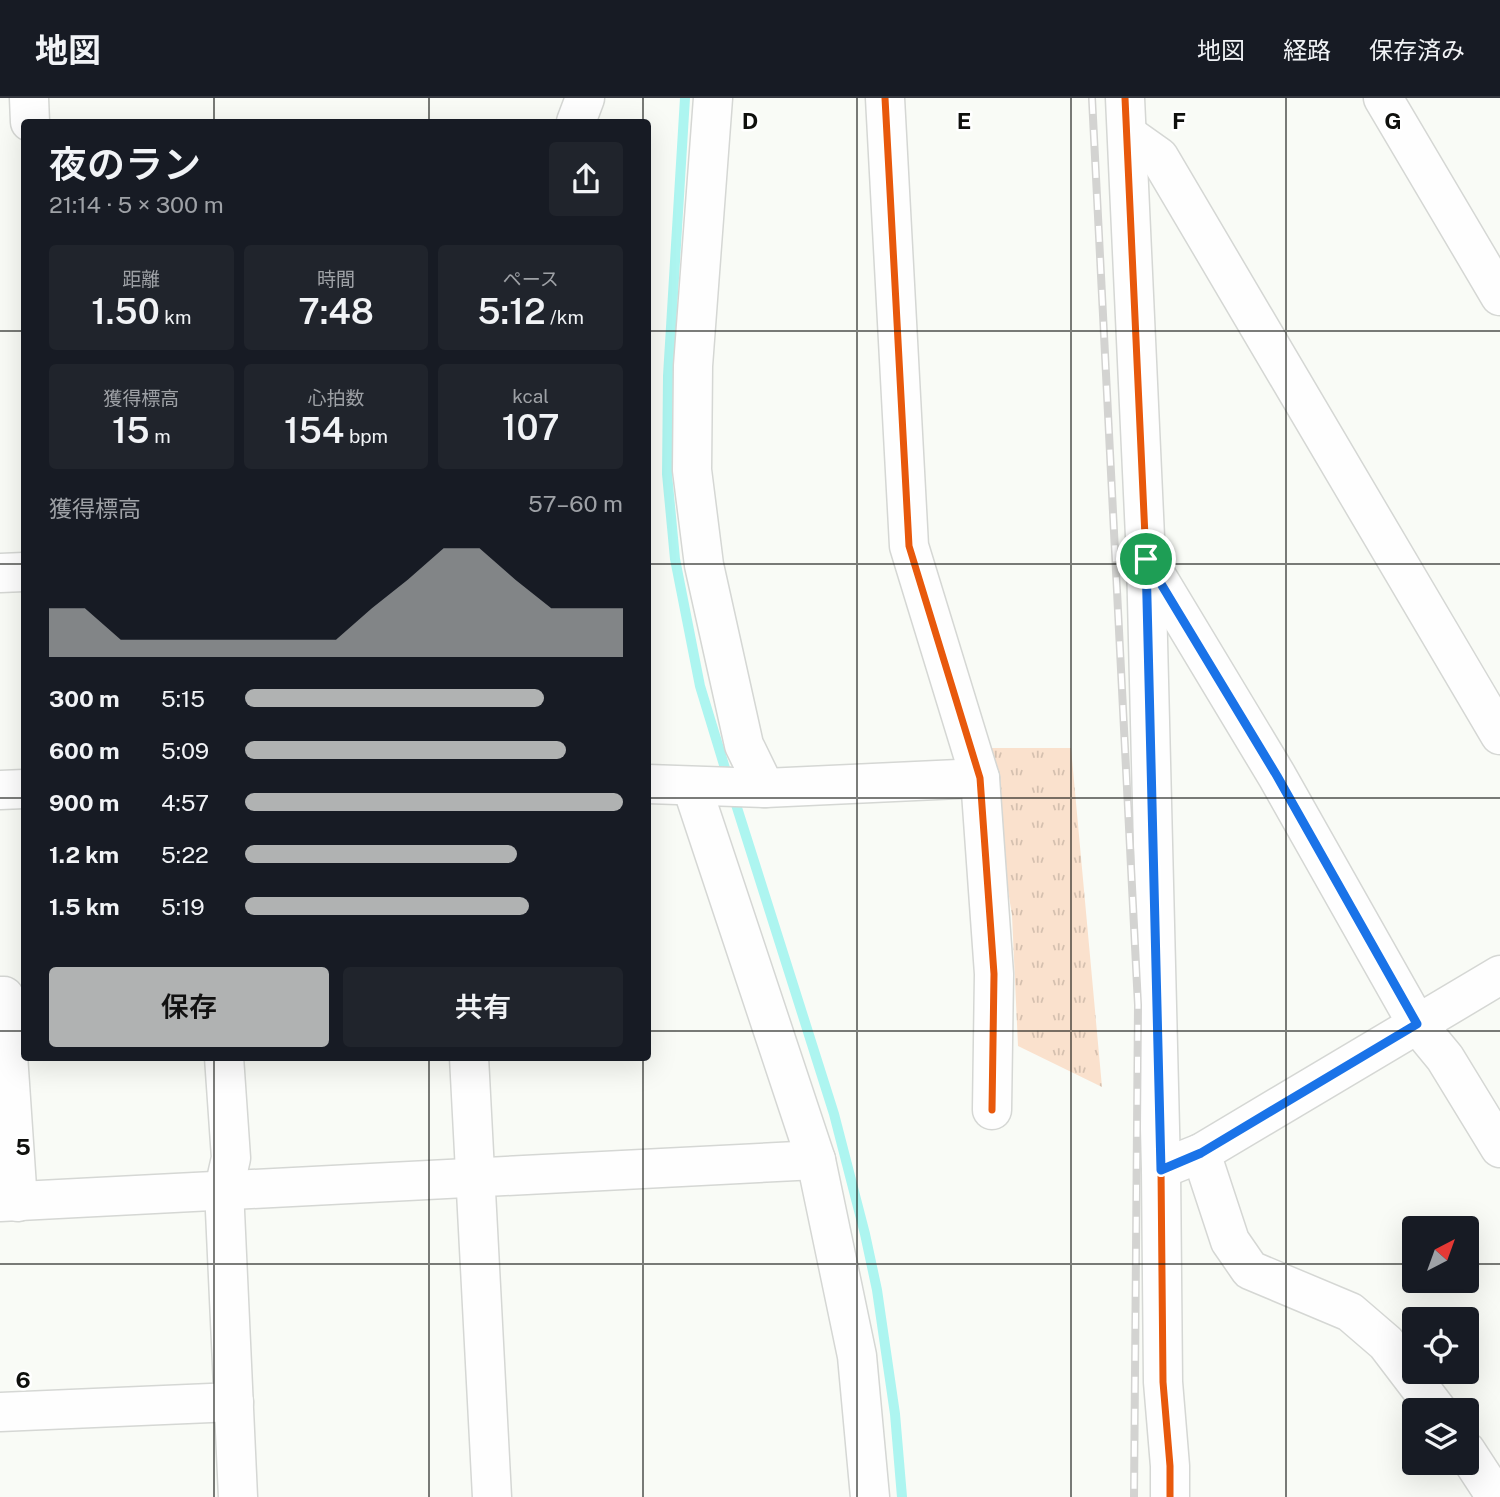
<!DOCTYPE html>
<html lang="ja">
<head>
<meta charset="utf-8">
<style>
	body { margin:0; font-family:"Public Sans","Noto Sans JP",sans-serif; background:#20242c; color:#f1f3f6; height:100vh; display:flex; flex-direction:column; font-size:26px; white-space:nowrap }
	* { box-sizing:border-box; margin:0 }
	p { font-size:23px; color:#9ea1a6 }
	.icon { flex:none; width:38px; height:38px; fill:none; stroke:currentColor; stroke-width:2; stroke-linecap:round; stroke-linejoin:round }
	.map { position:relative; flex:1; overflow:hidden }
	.panel { position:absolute; left:21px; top:21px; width:630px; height:942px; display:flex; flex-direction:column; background:#171b24; border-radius:7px; box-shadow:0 7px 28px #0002 }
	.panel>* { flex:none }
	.needle { width:46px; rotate:41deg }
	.tools { position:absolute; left:1402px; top:1118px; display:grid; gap:14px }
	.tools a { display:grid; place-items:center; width:77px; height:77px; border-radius:7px; background:#171b24; box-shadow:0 7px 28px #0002; font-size:35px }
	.pin { position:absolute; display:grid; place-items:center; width:60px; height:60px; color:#fff; margin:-30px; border:4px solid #fff; border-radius:50%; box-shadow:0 2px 7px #0007 }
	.round { display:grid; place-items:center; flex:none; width:74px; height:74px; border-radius:7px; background:#20242c }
	.head { display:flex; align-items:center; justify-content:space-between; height:119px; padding:0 28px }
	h1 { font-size:38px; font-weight:600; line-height:52px }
	.figures { display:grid; grid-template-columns:repeat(3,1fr); gap:10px; height:119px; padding:7px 28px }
	.figures div { display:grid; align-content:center; border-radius:7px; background:#20242c; text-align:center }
	.figures b { font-size:35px; font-weight:600 }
	.figures small { font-size:19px; font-weight:400 }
	.figures p { font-size:19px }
	.chart { height:196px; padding:14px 28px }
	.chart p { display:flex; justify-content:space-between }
	.chart svg { width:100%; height:126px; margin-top:7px; fill:#b0b2b2; opacity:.7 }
	.action { display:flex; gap:14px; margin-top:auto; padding:14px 28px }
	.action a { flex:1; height:80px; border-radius:7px; background:#b0b2b2; color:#111; font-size:28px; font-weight:600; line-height:80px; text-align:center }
	.action a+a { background:#20242c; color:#f1f3f6 }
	ul { padding:0 28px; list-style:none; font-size:23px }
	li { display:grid; grid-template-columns:112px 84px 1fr; align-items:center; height:52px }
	li i { height:18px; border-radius:9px; background:#b0b2b2 }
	header { display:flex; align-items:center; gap:42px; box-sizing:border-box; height:98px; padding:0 35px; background:#171b24; border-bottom:2px solid #363941 }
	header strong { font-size:33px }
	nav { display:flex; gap:38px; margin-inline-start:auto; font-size:24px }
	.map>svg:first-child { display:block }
	.park { fill:url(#park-tufts) }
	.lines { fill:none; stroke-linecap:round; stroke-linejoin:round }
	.stream { stroke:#adf5f0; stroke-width:10 }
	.minor-casing { stroke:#d5d7d4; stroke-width:41 }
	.minor { stroke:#fefefe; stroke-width:38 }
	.rail-casing { stroke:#d3d3d1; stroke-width:8 }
	.rail { stroke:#fff; stroke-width:5; stroke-dasharray:16; stroke-linecap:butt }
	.cycleway-casing { stroke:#fff; stroke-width:11 }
	.cycleway { stroke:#e8590c; stroke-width:7 }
	.route-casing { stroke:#fff; stroke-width:14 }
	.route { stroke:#1a73e8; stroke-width:9 }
	.grid { fill:none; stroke:#0f100d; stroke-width:2; stroke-opacity:0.55 }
	.grid-label { font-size:23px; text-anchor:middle; font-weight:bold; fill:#0f100d; stroke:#fff; stroke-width:5; stroke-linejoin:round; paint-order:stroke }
</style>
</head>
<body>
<header>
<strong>地図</strong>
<nav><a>地図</a><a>経路</a><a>保存済み</a></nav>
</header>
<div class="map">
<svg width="1500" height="1399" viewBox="0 0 1500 1399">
	<defs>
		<pattern id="park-tufts" width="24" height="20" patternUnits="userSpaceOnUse" patternTransform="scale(1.75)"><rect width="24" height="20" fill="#fae1cd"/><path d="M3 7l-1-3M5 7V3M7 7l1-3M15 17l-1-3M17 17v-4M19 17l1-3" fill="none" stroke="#d5c0af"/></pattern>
	</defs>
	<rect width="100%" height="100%" fill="#f9fbf6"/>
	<polygon class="park" points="985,650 1071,650 1102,989 1018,948 1012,817"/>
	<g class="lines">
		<g class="stream">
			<polyline points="685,0 668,278 667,376 675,461 700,588 728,680"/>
			<polyline points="733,697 834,1016 865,1136 877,1192 895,1316 902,1399"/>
		</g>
		<defs>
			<g id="minor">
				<polyline points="29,0 30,24"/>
				<polyline points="713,0 693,268 692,372 704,467 744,647 765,690"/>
				<polyline points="885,0 909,448 980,680 994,876 992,1012"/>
				<polyline points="1125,0 1146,461 1161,1071 1163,1284 1170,1368 1170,1399"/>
				<polyline points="1383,0 1500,198"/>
				<polyline points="576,24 585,0"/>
				<polyline points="1128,37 1159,59 1500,637"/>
				<polyline points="1147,462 1277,678 1417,926 1445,960 1500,1050"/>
				<polyline points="0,475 24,474"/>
				<polyline points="648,686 765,690 980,680"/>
				<polyline points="692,689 816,1062 857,1258 870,1399"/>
				<polyline points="0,692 24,691"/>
				<polyline points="0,898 4,898 18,1104"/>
				<polyline points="224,959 231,1060 224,1091 238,1399"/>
				<polyline points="469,959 492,1399"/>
				<polyline points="1201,1055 1230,1143 1250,1172 1350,1214 1386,1245 1437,1312"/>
				<polyline points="1161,1071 1201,1055 1500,877"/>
				<polyline points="0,1104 816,1062"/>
				<polyline points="0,1314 234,1304"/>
				<polyline points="1466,1353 1496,1399"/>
			</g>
		</defs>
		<use href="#minor" class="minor-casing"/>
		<use href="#minor" class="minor"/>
		<defs>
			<polyline id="rail" points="1092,0 1138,907 1134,1399"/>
		</defs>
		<use href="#rail" class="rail-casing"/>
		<use href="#rail" class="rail"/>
		<defs>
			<g id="cycleway">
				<polyline points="885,0 909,448 980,680 994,876 992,1012"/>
				<polyline points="1125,0 1146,461 1161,1071 1163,1284 1170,1368 1170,1399"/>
			</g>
		</defs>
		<use href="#cycleway" class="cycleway-casing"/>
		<use href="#cycleway" class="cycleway"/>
	</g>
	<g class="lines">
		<defs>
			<polygon id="route" points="1146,461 1277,678 1417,926 1201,1055 1161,1072"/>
		</defs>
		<use href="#route" class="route-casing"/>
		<use href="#route" class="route"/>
	</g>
	<path class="grid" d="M214 0V24M429 0V24M643 0V24M857 0V1399M1071 0V1399M1286 0V1399M0 233H24M648 233H1500M0 466H24M648 466H1500M0 700H24M648 700H1500M0 933H24M648 933H1500M214 959V1399M429 959V1399M643 959V1399M0 1166H1414M1466 1166H1500"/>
	<g class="grid-label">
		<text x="750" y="31">D</text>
		<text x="964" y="31">E</text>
		<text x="1179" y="31">F</text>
		<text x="1393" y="31">G</text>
		<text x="23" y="1057">5</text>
		<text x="23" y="1290">6</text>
	</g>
</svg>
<div class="tools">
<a><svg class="needle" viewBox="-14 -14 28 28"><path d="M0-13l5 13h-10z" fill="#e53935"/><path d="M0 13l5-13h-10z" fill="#9ea1a6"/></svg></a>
<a><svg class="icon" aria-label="locate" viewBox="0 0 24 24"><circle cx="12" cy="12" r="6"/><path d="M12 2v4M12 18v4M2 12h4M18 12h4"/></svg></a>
<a><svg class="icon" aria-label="layers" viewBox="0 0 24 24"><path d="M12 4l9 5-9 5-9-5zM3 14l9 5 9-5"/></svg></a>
</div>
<div class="pin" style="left:1146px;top:461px;background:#1e9e55"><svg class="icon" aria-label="arrive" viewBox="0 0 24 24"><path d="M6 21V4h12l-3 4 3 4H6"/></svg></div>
<section class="panel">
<div class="head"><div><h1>夜のラン</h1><p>21:14 · 5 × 300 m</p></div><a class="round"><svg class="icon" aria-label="share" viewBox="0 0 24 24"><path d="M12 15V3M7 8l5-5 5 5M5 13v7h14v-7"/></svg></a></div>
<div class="figures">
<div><p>距離</p><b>1.50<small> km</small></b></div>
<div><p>時間</p><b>7:48</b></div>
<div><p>ペース</p><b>5:12<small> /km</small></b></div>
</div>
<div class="figures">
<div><p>獲得標高</p><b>15<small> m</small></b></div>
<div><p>心拍数</p><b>154<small> bpm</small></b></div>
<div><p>kcal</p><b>107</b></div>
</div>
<div class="chart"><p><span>獲得標高</span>57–60 m</p>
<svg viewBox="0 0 160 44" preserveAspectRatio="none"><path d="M0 44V27L10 27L20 38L30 38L40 38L50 38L60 38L70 38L80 38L90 27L100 17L110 6L120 6L130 17L140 27L150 27L160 27V44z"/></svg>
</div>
<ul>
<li><b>300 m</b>5:15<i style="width:79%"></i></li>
<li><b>600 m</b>5:09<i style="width:85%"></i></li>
<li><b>900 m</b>4:57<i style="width:100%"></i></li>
<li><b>1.2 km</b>5:22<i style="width:72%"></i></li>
<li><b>1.5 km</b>5:19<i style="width:75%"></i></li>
</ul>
<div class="action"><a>保存</a><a>共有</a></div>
</section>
</div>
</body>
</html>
